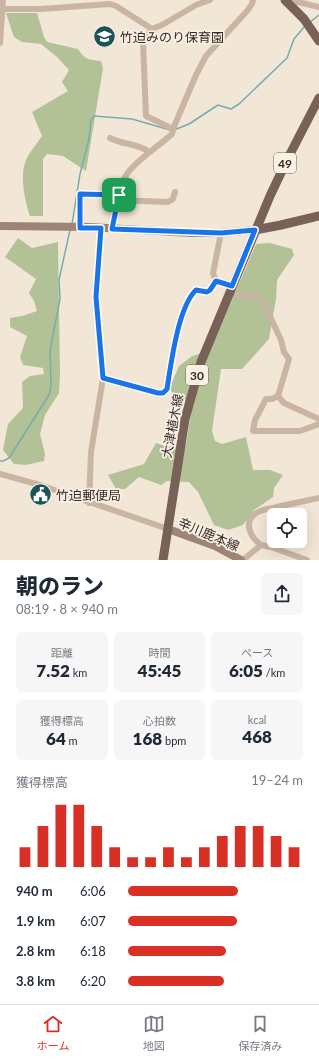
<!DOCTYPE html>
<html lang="ja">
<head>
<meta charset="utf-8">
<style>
	body { margin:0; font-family:Lato,"Noto Sans JP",sans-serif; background:#f6f6f7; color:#1f2937; height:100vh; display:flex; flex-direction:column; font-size:15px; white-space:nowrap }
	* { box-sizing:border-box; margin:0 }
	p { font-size:13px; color:#747a83 }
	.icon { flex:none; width:22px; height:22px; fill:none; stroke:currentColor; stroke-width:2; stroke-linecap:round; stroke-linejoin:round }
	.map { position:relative; height:560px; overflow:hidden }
	.panel { display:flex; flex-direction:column; background:#fff; flex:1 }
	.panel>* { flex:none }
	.fabs { position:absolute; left:267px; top:508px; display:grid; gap:8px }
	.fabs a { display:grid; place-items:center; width:40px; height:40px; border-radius:6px; background:#fff; box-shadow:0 4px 16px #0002; font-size:20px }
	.pin { position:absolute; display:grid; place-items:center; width:34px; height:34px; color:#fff; margin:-17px; border-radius:8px; box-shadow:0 2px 6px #0006 }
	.round { display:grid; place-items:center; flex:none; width:42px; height:42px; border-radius:6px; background:#f6f6f7 }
	.summary { display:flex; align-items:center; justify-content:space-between; height:68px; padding:0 16px }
	h1 { font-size:22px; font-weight:800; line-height:30px }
	.stats { display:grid; grid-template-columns:repeat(3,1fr); gap:6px; height:68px; padding:4px 16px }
	.stats div { display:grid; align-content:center; border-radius:6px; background:#f6f6f7; text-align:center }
	.stats b { font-size:17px; font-weight:800 }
	.stats small { font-size:11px; font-weight:400 }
	.stats p { font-size:11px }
	.chart { height:112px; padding:8px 16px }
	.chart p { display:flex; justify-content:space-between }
	.chart svg { width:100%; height:72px; margin-top:4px; stroke:#d93025; stroke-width:6 }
	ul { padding:0 16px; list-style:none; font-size:13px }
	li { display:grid; grid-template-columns:64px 48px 1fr; align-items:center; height:30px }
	li i { height:10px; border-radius:5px; background:#d93025 }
	.tab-bar { display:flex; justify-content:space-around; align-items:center; height:56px; border-top:1px solid #e0e1e3; background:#fff; font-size:11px; color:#747a83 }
	.tab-bar a { display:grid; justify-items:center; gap:2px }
	.tab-bar .current { color:#d93025 }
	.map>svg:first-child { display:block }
	.green { fill:#b3c197 }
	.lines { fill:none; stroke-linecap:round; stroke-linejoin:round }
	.stream { stroke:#76adb0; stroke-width:1.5 }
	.building { fill:#cb603d }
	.street { stroke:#cab5a3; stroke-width:6 }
	.secondary { stroke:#9e8475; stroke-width:8 }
	.primary { stroke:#786156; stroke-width:9 }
	.route-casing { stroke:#fff; stroke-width:8 }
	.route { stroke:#1a73e8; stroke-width:5 }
	.labels { text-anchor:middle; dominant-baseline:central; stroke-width:3.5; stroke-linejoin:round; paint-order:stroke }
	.shield { fill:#faf0e4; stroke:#70655f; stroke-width:1 }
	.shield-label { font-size:12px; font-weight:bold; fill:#352a26 }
	.poi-label { font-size:13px; fill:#352a26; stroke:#faf0e4; text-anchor:start }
	.street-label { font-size:13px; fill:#352a26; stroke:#faf0e4 }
</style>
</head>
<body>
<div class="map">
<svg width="319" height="560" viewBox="0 0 319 560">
	<rect width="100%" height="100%" fill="#f2e6d7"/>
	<g class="green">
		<path d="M6 13H37L44 37 47 42 78 49C84 59 89 60 101 61L103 68 86 171 63 156 47 154 43 159V216H30C25 202 20 177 25 163 28 153 37 144 42 136L32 112 68 91 62 82 69 70 57 57 41 44 22 42 14 37Z"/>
		<polygon points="18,238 32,248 58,242 60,374 59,393 45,415 40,434 45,454 44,461 26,465 14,464 3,450 8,424 23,408 22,382 30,376 44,374 43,368 23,365 20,357 27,336 10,327 10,318 22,316 37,311 34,301 29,293 36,279 5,257"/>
		<polygon points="270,243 292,249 294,255 277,280 276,299 269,339 242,369 221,369 212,431 215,441 222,444 246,437 253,470 270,470 283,475 274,488 273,497 254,510 243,525 228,530 214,525 198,492 189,482 167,481 161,485 139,477 125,489 116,489 108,475 144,464 156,443 168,447 186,445 192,406 173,396 170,387 179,366 192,356 210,351 256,244"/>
	</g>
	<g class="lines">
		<g class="stream">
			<polyline points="310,22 319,15"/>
			<polyline points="174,130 189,124 218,105 231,109 239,104 287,58 294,39 305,26"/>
			<polyline points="72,224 80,174 89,139 91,120 94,116 132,119 170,130"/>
			<polyline points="0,461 3,461 9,458 49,395 51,386 50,351 60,299 59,280 70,230"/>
		</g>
	</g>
	<polygon class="building" points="38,489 45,492 44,495 50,497 49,500 35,496"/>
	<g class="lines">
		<g class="street">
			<polyline points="289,3 298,2 319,7"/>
			<polyline points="3,9 41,9 110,4 116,6 152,29"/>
			<polyline points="0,43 3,0"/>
			<polyline points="173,129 146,116 143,42 152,29 162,25 196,5 210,0"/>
			<path d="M110 138C123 145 138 143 149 152"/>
			<polyline points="117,200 168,202 173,199 175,192"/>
			<polyline points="80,228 80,194 119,195"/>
			<path d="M112 229C115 210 117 185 130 170 142 156 159 146 172 134L173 129 196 75 206 56 247 11 252 4 253 0"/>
			<polyline points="221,233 213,273 216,281 232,287"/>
			<polyline points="229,294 257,296 262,299 281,340 284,352 289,359 278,396 284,403 319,419"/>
			<path d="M103 378 158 393H163L167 389C171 364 178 307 196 291L207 292 210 290 216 281"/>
			<polyline points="278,396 272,399 266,399 255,420 253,431 300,431 319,424"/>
			<polyline points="0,474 40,485 168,529"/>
			<polyline points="89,503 91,452 103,378 96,297 101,228"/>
			<polyline points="261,545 271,547 307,560"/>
			<path d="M243 560 261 545C250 537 242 521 258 512 263 509 270 509 276 507 290 504 305 501 319 498"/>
		</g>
		<g class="secondary">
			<polyline points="0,226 90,227 192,233 221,233 255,230"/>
			<polyline points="168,529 215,546 241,560"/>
		</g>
		<g class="primary">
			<polyline points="285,0 304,19 319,41"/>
			<polyline points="255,230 281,225 319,216"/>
			<polyline points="163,560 185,419 201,362 270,196 288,158 319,98"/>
		</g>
	</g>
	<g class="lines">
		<defs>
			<path id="route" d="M80 194 119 195 112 229 221 233 255 230 232 286 216 281 210 290 207 292 196 290C178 307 171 364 167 389L163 393H158L103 378 96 297 101 228H80Z"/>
		</defs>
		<use href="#route" class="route-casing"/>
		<use href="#route" class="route"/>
	</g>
	<defs>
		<symbol id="school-disc" viewBox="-11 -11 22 22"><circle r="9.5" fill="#1a5358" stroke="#faf0e4"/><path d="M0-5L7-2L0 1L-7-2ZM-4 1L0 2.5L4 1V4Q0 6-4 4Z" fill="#fff"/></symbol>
		<symbol id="civic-disc" viewBox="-11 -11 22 22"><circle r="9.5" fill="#1a5358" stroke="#faf0e4"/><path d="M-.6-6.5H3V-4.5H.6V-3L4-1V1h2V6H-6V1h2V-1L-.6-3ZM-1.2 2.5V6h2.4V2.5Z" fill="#fff"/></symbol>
	</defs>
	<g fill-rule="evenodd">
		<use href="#school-disc" x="92" y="24" width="25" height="25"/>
		<use href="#civic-disc" x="28" y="482" width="25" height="25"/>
	</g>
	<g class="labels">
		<g class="shield">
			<rect x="274" y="153" width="22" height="20" rx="3"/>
			<rect x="186" y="365" width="22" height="20" rx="3"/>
		</g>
		<g class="shield-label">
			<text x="285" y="163">49</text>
			<text x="197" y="375">30</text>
		</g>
		<g class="poi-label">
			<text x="120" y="37">竹迫みのり保育園</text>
			<text x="56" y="495">竹迫郵便局</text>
		</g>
		<g class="street-label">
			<text transform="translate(172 426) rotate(-79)">大津植木線</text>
			<text transform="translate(209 534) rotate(23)">辛川鹿本線</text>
		</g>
	</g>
</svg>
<div class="fabs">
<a><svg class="icon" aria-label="locate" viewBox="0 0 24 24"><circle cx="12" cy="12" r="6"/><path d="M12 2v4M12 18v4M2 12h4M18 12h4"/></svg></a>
</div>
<div class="pin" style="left:119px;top:195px;background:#1e9e55"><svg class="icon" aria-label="arrive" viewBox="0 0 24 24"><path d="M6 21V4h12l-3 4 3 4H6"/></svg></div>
</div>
<section class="panel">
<div class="summary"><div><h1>朝のラン</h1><p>08:19 · 8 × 940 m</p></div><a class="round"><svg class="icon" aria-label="share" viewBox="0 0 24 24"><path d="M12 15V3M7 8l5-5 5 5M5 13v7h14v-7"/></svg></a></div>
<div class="stats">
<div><p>距離</p><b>7.52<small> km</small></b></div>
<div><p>時間</p><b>45:45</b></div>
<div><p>ペース</p><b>6:05<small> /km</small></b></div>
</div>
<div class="stats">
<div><p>獲得標高</p><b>64<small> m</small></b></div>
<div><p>心拍数</p><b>168<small> bpm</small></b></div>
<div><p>kcal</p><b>468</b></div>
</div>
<div class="chart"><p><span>獲得標高</span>19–24 m</p>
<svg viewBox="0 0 160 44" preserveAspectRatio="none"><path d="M5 44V32M15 44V19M25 44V6M35 44V6M45 44V19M55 44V32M65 44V38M75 44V38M85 44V32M95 44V38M105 44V32M115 44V25M125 44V19M135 44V19M145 44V25M155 44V32"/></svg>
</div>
<ul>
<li><b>940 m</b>6:06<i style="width:63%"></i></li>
<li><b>1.9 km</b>6:07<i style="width:62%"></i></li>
<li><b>2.8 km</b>6:18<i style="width:56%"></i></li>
<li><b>3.8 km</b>6:20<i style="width:55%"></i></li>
</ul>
</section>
<nav class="tab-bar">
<a class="current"><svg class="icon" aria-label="home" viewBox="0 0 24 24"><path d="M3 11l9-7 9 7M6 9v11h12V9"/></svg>ホーム</a>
<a><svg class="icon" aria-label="map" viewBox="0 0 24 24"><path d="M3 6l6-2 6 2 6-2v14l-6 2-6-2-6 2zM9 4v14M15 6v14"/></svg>地図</a>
<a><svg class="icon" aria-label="saved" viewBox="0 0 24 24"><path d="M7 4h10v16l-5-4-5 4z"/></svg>保存済み</a>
</nav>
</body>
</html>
